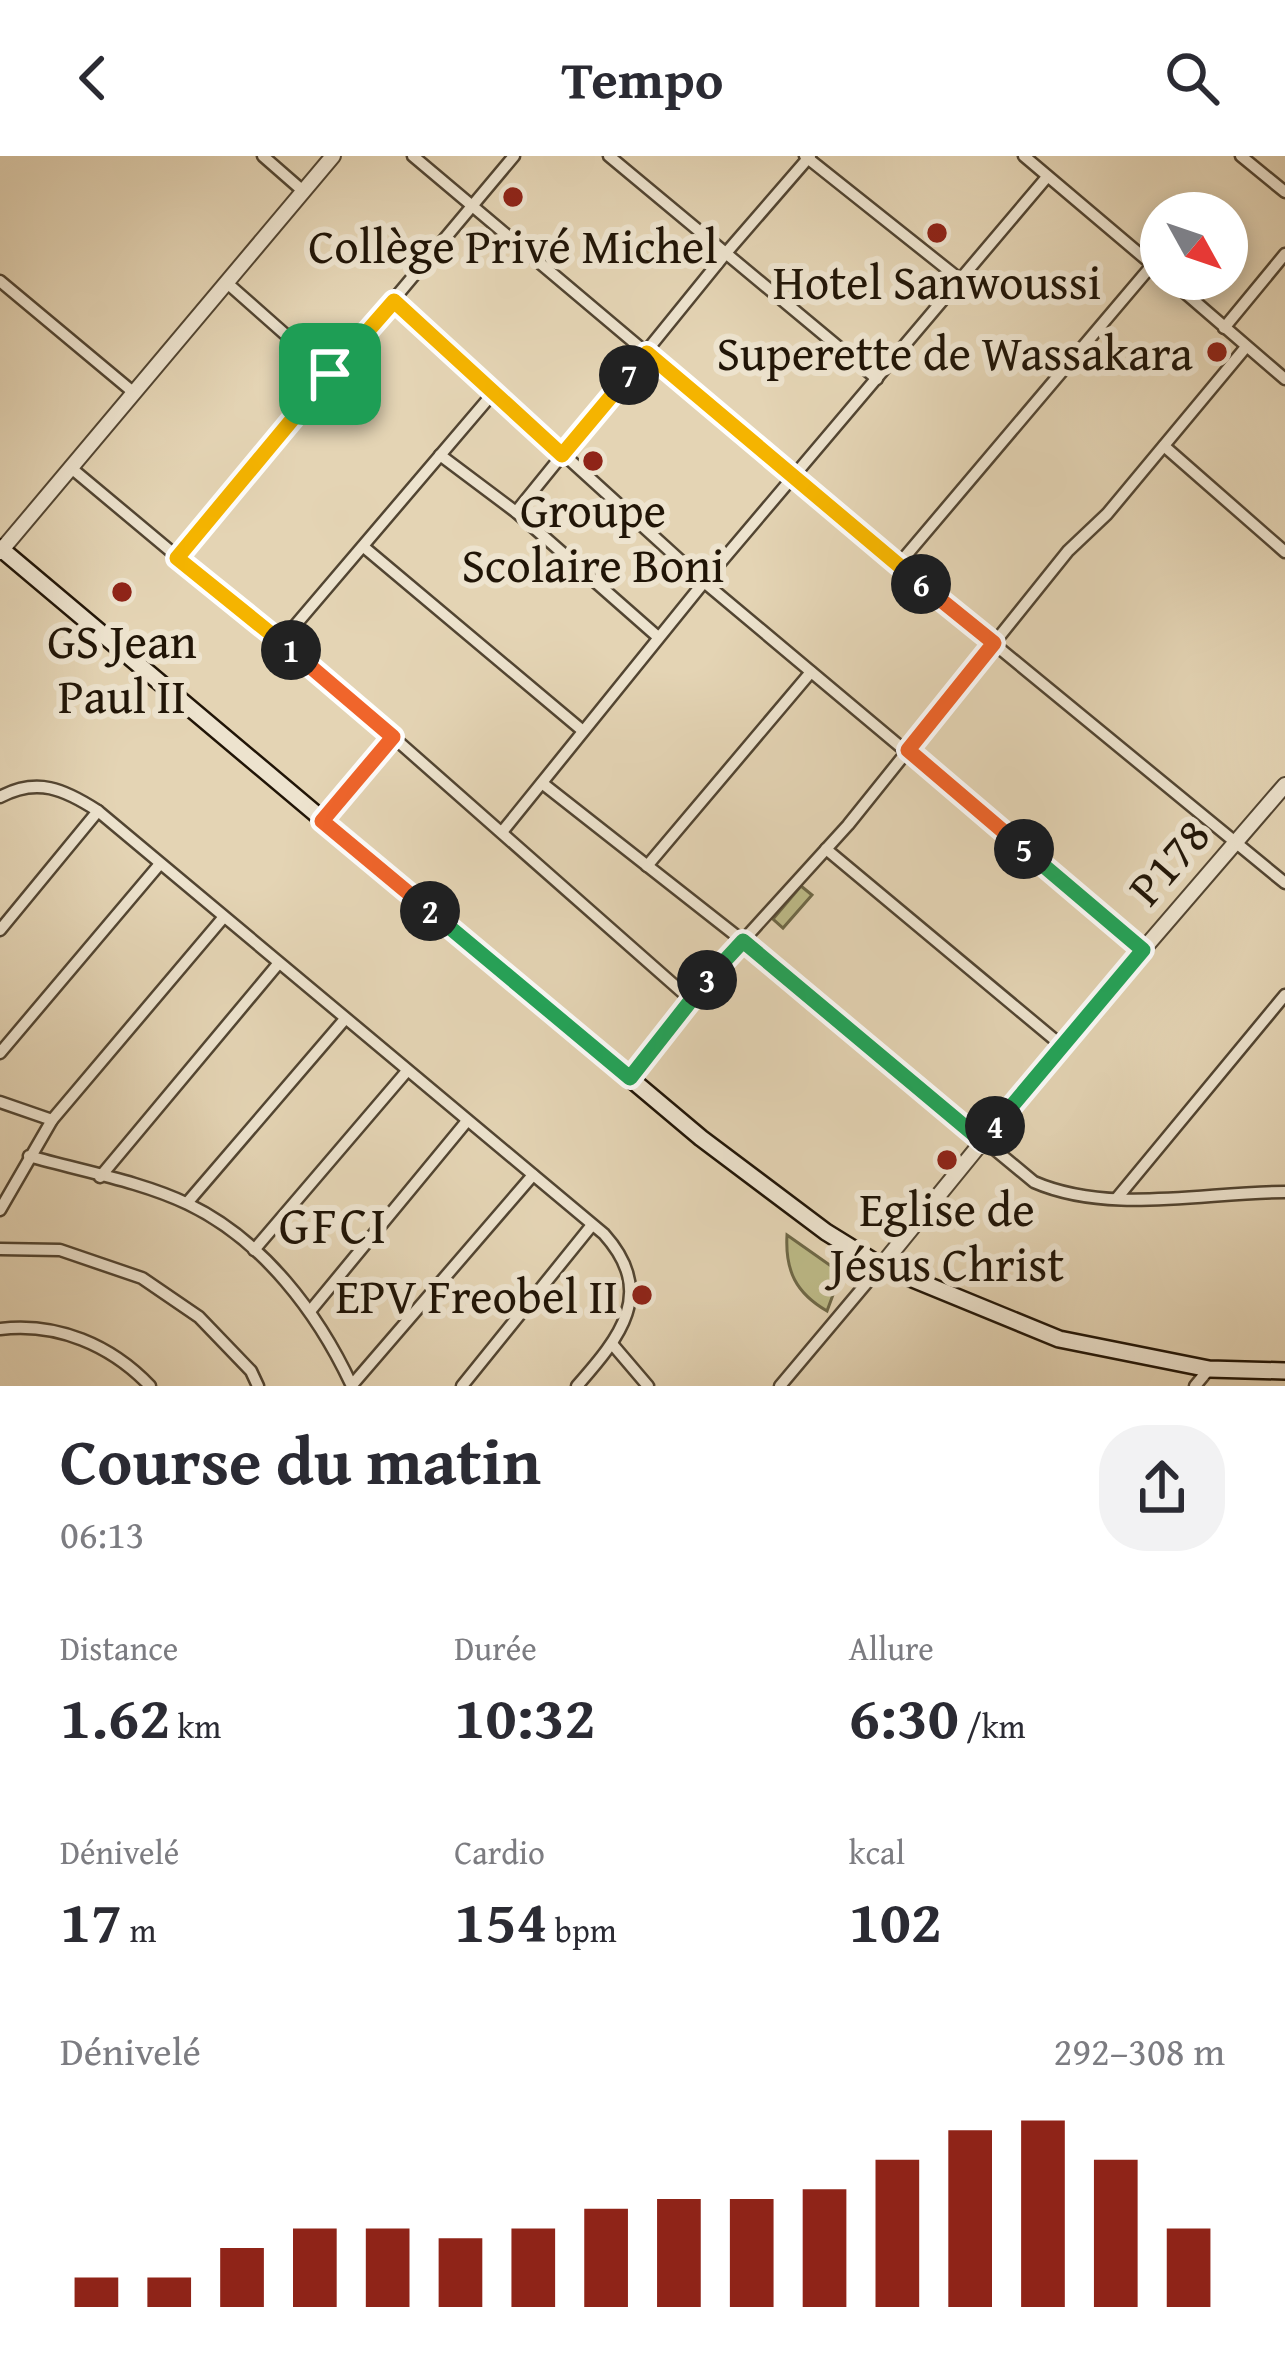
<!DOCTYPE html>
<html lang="fr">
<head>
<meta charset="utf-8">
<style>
	body { margin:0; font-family:"Gentium Book Plus",serif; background:#f2f2f3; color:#2b2b33; height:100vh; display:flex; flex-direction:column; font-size:45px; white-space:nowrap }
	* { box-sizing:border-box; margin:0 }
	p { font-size:39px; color:#7c7c81 }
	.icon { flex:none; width:66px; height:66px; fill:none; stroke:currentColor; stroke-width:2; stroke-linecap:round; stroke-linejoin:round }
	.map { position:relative; height:1230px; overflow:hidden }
	.drawer { display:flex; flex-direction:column; background:#fff; flex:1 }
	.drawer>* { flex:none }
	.needle { width:78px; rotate:130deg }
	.fabs { position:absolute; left:1140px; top:36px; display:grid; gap:24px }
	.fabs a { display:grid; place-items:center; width:108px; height:108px; border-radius:50%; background:#fff; box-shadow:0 6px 18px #0003; font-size:60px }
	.pin { position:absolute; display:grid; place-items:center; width:102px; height:102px; color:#fff; margin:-51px; border-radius:24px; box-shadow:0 6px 18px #0006 }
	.km { position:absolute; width:60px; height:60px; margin:-30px; border-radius:50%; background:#222; color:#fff; font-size:33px; line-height:60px; text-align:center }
	.round { display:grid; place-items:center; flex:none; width:126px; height:126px; border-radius:48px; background:#f2f2f3 }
	.overview { display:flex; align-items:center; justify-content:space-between; height:204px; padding:0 60px }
	h1 { font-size:66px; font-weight:800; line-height:90px }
	.figures { display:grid; grid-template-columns:repeat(3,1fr); gap:18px; height:204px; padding:12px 60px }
	.figures div { display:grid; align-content:center }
	.figures b { font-size:60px; font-weight:800 }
	.figures small { font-size:33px; font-weight:400 }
	.figures p { font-size:33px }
	.chart { height:336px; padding:24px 60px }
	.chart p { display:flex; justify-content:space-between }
	.chart svg { width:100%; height:216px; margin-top:12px; stroke:#8f2418; stroke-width:6 }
	header { display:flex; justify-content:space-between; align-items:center; height:156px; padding:0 60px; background:#fff; font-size:54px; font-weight:800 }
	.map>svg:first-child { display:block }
	.green { fill:#bcba87; stroke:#6e6847; stroke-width:3 }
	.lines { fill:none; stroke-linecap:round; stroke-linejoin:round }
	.minor-casing { stroke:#524532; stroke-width:15 }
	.tertiary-casing { stroke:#524532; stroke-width:18 }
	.secondary-casing { stroke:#211507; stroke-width:20 }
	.minor { stroke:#ede3ce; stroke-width:10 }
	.tertiary { stroke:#ede3ce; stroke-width:14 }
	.secondary { stroke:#ede3ce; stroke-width:15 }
	.split-1-casing { stroke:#fff; stroke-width:24 }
	.split-2-casing { stroke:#fff; stroke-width:24 }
	.split-3-casing { stroke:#fff; stroke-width:24 }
	.split-4-casing { stroke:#fff; stroke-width:24 }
	.split-5-casing { stroke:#fff; stroke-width:24 }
	.split-6-casing { stroke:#fff; stroke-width:24 }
	.split-7-casing { stroke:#fff; stroke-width:24 }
	.split-8-casing { stroke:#fff; stroke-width:24 }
	.split-1 { stroke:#f5b400; stroke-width:15 }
	.split-2 { stroke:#f0652b; stroke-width:15 }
	.split-3 { stroke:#22a559; stroke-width:15 }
	.split-4 { stroke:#22a559; stroke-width:15 }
	.split-5 { stroke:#22a559; stroke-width:15 }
	.split-6 { stroke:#f0652b; stroke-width:15 }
	.split-7 { stroke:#f5b400; stroke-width:15 }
	.split-8 { stroke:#f5b400; stroke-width:15 }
	.poi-dot { fill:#8f2418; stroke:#ede3ce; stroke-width:4.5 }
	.labels { text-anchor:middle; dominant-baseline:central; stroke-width:12; stroke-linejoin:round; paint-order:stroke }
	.poi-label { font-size:48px; fill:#211507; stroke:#ede3ce }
	.street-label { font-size:48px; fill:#211507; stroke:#ede3ce }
	.neighbourhood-label { font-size:51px; letter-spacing:3px; fill:#211507; stroke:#ede3ce }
</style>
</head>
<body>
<header><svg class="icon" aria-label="back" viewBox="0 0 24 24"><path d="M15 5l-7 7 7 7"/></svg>Tempo<svg class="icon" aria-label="search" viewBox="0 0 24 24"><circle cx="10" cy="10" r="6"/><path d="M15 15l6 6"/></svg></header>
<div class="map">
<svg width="1285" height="1230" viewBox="0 0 1285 1230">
	<rect width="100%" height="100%" fill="#e4d4b4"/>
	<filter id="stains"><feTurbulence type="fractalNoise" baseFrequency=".00167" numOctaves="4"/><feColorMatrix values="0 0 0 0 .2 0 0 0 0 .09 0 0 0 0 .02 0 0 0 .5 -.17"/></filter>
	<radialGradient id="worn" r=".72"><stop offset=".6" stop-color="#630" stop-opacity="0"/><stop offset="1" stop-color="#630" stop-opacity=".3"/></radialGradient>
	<g class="green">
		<polygon points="801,730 812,739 783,772 773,763"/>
		<path d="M787 1079 841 1117 827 1155C796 1137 785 1115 787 1079Z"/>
	</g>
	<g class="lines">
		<defs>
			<g id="minor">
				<polyline points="263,0 303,35"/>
				<polyline points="413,0 898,409 1285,727"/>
				<polyline points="609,0 877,223"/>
				<polyline points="805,0 962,125"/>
				<polyline points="1024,0 1161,116"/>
				<polyline points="1241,0 1285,36"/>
				<polyline points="1169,123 1285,223"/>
				<polyline points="0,125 133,236"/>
				<polyline points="226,126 330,218"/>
				<polyline points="395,145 704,426 1143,794"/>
				<polyline points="1224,172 1285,98"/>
				<polyline points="1164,290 1285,396"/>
				<polyline points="440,299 516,356 658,481"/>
				<polyline points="70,311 393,581 690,843"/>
				<polyline points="516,356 726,97 810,0"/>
				<polyline points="365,392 583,575"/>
				<polyline points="177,402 514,0"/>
				<polyline points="898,409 1153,108"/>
				<polyline points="281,486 494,236"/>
				<path d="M542 627 743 785 1034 1026C1110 1059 1205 1036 1285 1036"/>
				<path d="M0 641C37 621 64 633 98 655L604 1078C657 1137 620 1181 577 1230"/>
				<polyline points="322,665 393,581"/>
				<polyline points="502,676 704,426 1047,21"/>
				<polyline points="826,693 1061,889"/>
				<polyline points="647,710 811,516"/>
				<polyline points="0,774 98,655"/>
				<polyline points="0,897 159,709"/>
				<polyline points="630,922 690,843 848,669 1068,395 1107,358 1246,191"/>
				<polyline points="0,946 52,964"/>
				<path d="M29 1000C81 1015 140 1025 188 1048 263 1084 318 1157 352 1230"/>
				<polyline points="100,1021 278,808"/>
				<polyline points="1117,1042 1285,839"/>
				<polyline points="187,1047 345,863"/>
				<polyline points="0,1054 52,964 223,762"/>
				<polyline points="0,1093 60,1094 142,1122 199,1161 251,1215 258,1230"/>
				<polyline points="254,1094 407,915"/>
				<polyline points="311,1154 467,965"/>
				<path d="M0 1173C57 1166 111 1189 150 1230"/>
				<polyline points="613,1189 648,1230"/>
				<polyline points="352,1229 533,1019"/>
				<polyline points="462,1230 592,1069"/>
				<polyline points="780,1230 881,1110"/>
				<polyline points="1195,1230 1209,1213"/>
			</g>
			<g id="tertiary">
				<polyline points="0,396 333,0"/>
				<polyline points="881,1110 1061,889 1285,629"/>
			</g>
			<polyline id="secondary" points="0,392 701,982 826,1076 881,1110 1059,1183 1209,1213 1285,1215"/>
		</defs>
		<use href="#minor" class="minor-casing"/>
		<use href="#tertiary" class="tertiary-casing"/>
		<use href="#secondary" class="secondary-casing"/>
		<use href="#minor" class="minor"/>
		<use href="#tertiary" class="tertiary"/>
		<use href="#secondary" class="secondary"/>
	</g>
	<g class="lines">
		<defs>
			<polyline id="split-1" points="291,494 177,402 330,218"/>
			<polyline id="split-2" points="291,494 393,581 322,665 430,755"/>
			<polyline id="split-3" points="430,755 630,922 707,824"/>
			<polyline id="split-4" points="707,824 743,785 983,986 995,970"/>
			<polyline id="split-5" points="995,970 1143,794 1024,693"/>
			<polyline id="split-6" points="921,428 994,487 908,594 1024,693"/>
			<polyline id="split-7" points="629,219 647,197 921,428"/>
			<polyline id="split-8" points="330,218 394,145 562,299 629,219"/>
		</defs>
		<use href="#split-1" class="split-1-casing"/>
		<use href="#split-2" class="split-2-casing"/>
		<use href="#split-3" class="split-3-casing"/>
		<use href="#split-4" class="split-4-casing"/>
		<use href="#split-5" class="split-5-casing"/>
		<use href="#split-6" class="split-6-casing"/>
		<use href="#split-7" class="split-7-casing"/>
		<use href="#split-8" class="split-8-casing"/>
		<use href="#split-1" class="split-1"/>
		<use href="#split-2" class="split-2"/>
		<use href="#split-3" class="split-3"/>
		<use href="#split-4" class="split-4"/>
		<use href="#split-5" class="split-5"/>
		<use href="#split-6" class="split-6"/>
		<use href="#split-7" class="split-7"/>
		<use href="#split-8" class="split-8"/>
	</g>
	<g class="poi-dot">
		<circle cx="513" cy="41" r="12"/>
		<circle cx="937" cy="77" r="12"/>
		<circle cx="1217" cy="196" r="12"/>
		<circle cx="593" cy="305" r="12"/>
		<circle cx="122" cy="436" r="12"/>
		<circle cx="947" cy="1004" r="12"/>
		<circle cx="642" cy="1139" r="12"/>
	</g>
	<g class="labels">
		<g class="poi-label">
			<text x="513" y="89">Collège Privé Michel</text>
			<text x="937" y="125">Hotel Sanwoussi</text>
			<text x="1193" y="196" text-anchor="end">Superette de Wassakara</text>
			<text x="593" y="353">Groupe<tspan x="593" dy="55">Scolaire Boni</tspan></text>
			<text x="122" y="484">GS Jean<tspan x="122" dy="55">Paul II</tspan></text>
			<text x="947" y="1052">Eglise de<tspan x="947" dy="55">Jésus Christ</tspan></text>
			<text x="618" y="1139" text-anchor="end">EPV Freobel II</text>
		</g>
		<g class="street-label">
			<text transform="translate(1168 705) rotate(-49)">P178</text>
		</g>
		<g class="neighbourhood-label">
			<text x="334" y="1068">GFCI</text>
		</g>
	</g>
	<rect width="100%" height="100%" filter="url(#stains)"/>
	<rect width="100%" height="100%" fill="url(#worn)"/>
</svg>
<div class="fabs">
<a><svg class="needle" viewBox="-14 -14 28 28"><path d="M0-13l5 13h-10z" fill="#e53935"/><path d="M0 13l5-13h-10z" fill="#7c7c81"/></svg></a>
</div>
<div class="pin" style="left:330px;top:218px;background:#1e9e55"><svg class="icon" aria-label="arrive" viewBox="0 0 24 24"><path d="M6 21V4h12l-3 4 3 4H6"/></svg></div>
<b class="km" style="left:291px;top:494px">1</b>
<b class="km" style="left:430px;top:755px">2</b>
<b class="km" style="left:707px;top:824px">3</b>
<b class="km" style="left:995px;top:970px">4</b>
<b class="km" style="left:1024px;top:693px">5</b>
<b class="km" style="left:921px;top:428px">6</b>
<b class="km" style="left:629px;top:219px">7</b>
</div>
<section class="drawer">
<div class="overview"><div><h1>Course du matin</h1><p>06:13</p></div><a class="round"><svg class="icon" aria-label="share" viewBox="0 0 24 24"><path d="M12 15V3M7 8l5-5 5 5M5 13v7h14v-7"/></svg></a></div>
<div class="figures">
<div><p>Distance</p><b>1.62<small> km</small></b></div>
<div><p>Durée</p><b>10:32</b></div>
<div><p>Allure</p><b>6:30<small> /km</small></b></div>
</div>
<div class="figures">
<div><p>Dénivelé</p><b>17<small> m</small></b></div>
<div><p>Cardio</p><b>154<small> bpm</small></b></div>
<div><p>kcal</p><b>102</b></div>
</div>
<div class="chart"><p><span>Dénivelé</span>292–308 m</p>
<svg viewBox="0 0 160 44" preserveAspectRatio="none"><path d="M5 44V38M15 44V38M25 44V32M35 44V28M45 44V28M55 44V30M65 44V28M75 44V24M85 44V22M95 44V22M105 44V20M115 44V14M125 44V8M135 44V6M145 44V14M155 44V28"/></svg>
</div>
</section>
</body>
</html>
